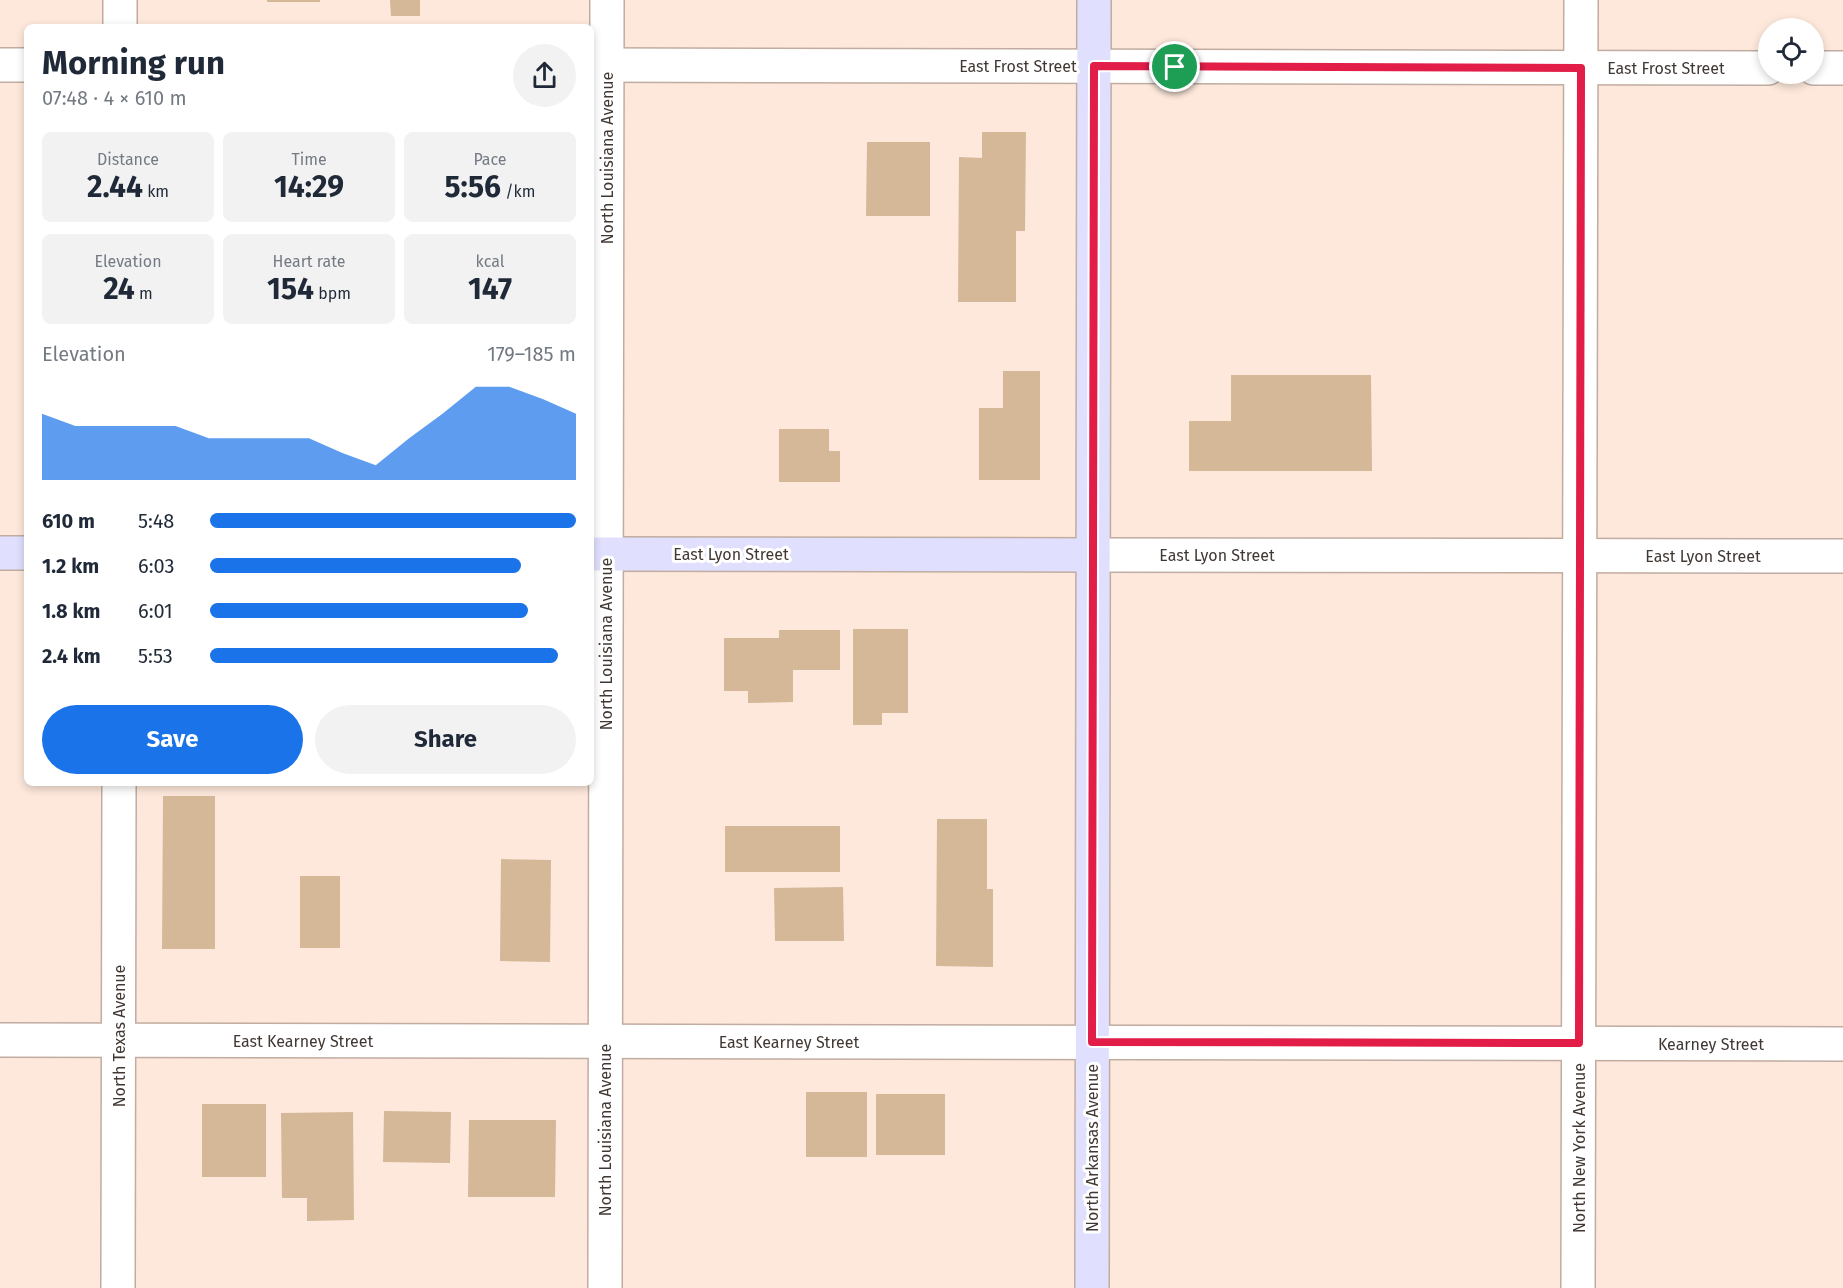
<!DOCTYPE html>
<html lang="en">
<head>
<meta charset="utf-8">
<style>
	body { margin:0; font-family:"Fira Sans",sans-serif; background:#f2f2f3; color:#1f2937; height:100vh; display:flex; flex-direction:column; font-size:22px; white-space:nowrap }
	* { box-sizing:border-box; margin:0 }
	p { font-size:20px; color:#747a83 }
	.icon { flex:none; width:33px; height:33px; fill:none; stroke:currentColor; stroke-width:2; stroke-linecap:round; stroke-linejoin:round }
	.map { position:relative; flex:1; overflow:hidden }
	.drawer { position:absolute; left:24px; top:24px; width:570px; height:762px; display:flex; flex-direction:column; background:#fff; border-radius:9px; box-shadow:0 3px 9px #0003 }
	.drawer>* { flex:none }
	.tools { position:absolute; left:1758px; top:18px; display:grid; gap:12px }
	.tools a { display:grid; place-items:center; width:66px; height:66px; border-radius:50%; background:#fff; box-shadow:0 3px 9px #0003; font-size:30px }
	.pin { position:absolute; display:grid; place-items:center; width:51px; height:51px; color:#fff; margin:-26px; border:3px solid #fff; border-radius:50%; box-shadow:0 2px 6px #0007 }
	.round { display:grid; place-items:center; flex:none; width:63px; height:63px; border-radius:32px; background:#f2f2f3 }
	.overview { display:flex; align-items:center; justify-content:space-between; height:102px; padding:0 18px }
	h1 { font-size:33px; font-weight:700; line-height:45px }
	.stats { display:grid; grid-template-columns:repeat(3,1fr); gap:9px; height:102px; padding:6px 18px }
	.stats div { display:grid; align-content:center; border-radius:9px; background:#f2f2f3; text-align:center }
	.stats b { font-size:30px; font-weight:700 }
	.stats small { font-size:16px; font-weight:400 }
	.stats p { font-size:16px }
	.chart { height:168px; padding:12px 18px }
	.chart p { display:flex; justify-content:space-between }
	.chart svg { width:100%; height:108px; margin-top:6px; fill:#1a73e8; opacity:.7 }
	.cta { display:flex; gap:12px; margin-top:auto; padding:12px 18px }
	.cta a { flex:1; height:69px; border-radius:36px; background:#1a73e8; color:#fff; font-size:24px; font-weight:700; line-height:69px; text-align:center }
	.cta a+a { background:#f2f2f3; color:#1f2937 }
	ul { padding:0 18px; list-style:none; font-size:20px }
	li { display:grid; grid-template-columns:96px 72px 1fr; align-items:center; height:45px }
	li i { height:15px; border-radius:8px; background:#1a73e8 }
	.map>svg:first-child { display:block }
	.building { fill:#d4b898 }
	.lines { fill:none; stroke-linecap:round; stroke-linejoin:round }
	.minor-casing { stroke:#c0aca0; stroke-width:36 }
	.tertiary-casing { stroke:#c0aca0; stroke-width:36 }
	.secondary-casing { stroke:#c0aca0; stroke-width:36 }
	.minor { stroke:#fff; stroke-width:33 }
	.tertiary { stroke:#fff; stroke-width:33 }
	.secondary { stroke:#e0e0fe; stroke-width:33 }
	.route-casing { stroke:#fff; stroke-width:12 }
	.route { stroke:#e11d48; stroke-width:8 }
	.labels { text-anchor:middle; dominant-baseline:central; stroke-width:6; stroke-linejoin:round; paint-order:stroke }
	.street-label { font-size:16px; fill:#413834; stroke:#fff }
</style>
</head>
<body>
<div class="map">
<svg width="1843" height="1288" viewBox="0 0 1843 1288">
	<rect width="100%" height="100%" fill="#fde8db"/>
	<g class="building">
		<rect x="267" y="0" width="53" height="2"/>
		<polygon points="390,0 420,0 420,16 391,16"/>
		<polygon points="982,132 1026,132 1025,231 1016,231 1016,302 958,302 959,157 982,158"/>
		<polygon points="867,142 930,142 930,216 866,216"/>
		<polygon points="1003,371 1040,371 1040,480 979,480 979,408 1003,408"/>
		<polygon points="1231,375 1371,375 1372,471 1189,471 1189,421 1231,421"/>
		<polygon points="779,429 829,429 829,451 840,451 840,482 779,482"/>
		<polygon points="853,629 908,629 908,713 882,713 882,725 853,725"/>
		<polygon points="779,630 840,630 840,670 793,670 793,702 748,703 748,691 724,691 724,638 779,638"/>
		<polygon points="163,796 215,796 215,949 162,949"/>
		<polygon points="937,819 987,819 987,889 993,889 993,967 936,966"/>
		<rect x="725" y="826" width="115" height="46"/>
		<polygon points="501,859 551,860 550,962 500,961"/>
		<rect x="300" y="876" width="40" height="72"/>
		<polygon points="843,887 844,941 775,941 774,888"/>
		<rect x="806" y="1092" width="61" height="65"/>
		<rect x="876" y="1094" width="69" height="61"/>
		<rect x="202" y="1104" width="64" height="73"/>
		<polygon points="384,1111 451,1112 450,1163 383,1162"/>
		<polygon points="353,1112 354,1220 307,1221 307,1198 282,1198 281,1113"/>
		<polygon points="469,1120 556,1120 555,1197 468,1197"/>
	</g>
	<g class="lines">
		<defs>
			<g id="minor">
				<polyline points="120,0 120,27"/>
				<polyline points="0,65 27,65"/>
				<polyline points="591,65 1768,68"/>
				<polyline points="1814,68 1843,68"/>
				<polyline points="0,1040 1843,1044"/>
				<polyline points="118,1288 119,783"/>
				<polyline points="605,1288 607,0"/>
				<polyline points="1578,1288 1581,0"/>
			</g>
			<polyline id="tertiary" points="1093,555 1843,556"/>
			<g id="secondary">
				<polyline points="0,553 27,553"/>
				<polyline points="591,554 1093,555"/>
				<polyline points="1092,1288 1094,0"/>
			</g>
		</defs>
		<use href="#minor" class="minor-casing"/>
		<use href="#tertiary" class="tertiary-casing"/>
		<use href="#secondary" class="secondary-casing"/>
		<use href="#minor" class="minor"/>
		<use href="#tertiary" class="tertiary"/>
		<use href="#secondary" class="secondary"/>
	</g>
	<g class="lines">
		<defs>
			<polygon id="route" points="1094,66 1581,68 1579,1043 1092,1042"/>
		</defs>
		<use href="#route" class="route-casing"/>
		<use href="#route" class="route"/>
	</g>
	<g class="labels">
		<g class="street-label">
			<text x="1018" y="66">East Frost Street</text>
			<text x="1666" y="68">East Frost Street</text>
			<text transform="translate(607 158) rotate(-90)">North Louisiana Avenue</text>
			<text x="731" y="554">East Lyon Street</text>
			<text x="1217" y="555">East Lyon Street</text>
			<text x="1703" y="556">East Lyon Street</text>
			<text transform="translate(606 644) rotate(-90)">North Louisiana Avenue</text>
			<text transform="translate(119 1036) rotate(-90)">North Texas Avenue</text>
			<text x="303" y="1041">East Kearney Street</text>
			<text x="789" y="1042">East Kearney Street</text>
			<text x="1711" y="1044">Kearney Street</text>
			<text transform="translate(605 1130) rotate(-90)">North Louisiana Avenue</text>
			<text transform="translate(1092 1148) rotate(-90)">North Arkansas Avenue</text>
			<text transform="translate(1579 1148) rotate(-90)">North New York Avenue</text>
		</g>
	</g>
</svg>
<div class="tools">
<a><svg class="icon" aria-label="locate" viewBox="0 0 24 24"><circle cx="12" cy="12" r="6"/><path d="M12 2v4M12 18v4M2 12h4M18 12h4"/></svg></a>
</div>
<div class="pin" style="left:1175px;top:67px;background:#1e9e55"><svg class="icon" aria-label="arrive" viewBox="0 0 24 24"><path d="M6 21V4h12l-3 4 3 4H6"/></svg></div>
<section class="drawer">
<div class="overview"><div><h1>Morning run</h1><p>07:48 · 4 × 610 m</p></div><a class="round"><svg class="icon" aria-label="share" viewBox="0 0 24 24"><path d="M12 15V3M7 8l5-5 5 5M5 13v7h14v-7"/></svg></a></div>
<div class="stats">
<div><p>Distance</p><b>2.44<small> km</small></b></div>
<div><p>Time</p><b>14:29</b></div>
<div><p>Pace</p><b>5:56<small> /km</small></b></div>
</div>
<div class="stats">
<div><p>Elevation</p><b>24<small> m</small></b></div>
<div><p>Heart rate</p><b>154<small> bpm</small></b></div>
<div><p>kcal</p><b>147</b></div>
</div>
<div class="chart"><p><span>Elevation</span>179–185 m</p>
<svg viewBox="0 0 160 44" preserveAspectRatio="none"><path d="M0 44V17L10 22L20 22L30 22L40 22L50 27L60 27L70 27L80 27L90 33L100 38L110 27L120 17L130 6L140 6L150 11L160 17V44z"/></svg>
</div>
<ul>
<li><b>610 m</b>5:48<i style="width:100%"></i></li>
<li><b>1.2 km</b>6:03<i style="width:85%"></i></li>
<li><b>1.8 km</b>6:01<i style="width:87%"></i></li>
<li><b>2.4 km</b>5:53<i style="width:95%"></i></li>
</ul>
<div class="cta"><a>Save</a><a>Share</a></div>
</section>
</div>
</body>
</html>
